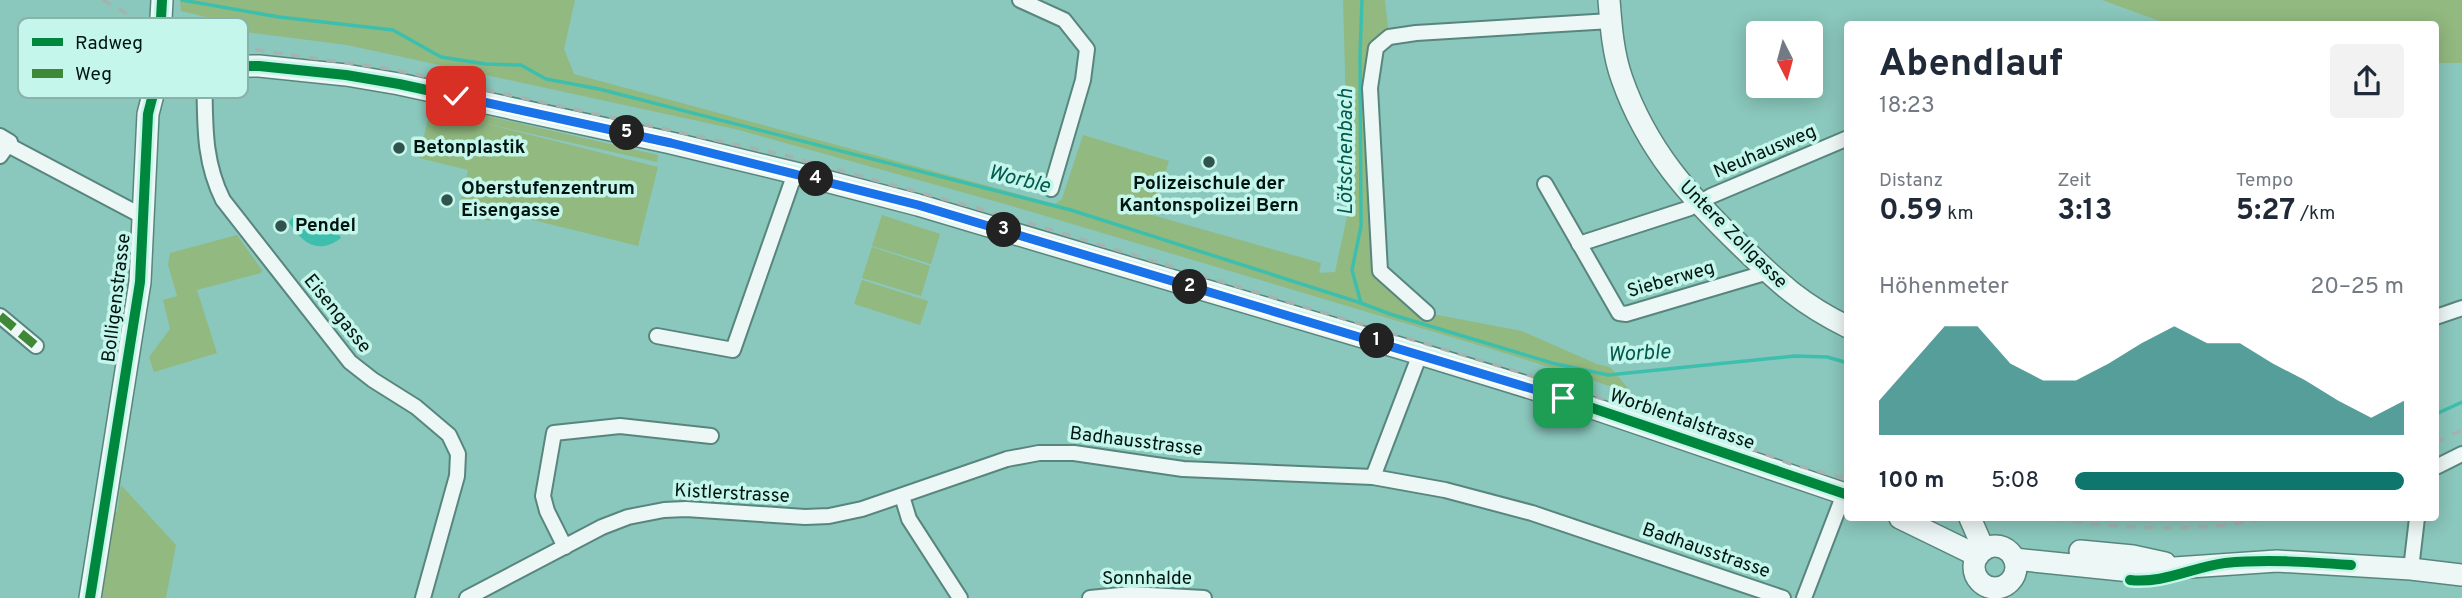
<!DOCTYPE html>
<html lang="de">
<head>
<meta charset="utf-8">
<style>
	body { margin:0; font-family:Overpass,sans-serif; background:#f2f2f3; color:#1f2937; height:100vh; display:flex; flex-direction:column; font-size:26px; white-space:nowrap }
	* { box-sizing:border-box; margin:0 }
	p { font-size:23px; color:#747a83 }
	.icon { flex:none; width:38px; height:38px; fill:none; stroke:currentColor; stroke-width:2; stroke-linecap:round; stroke-linejoin:round }
	.map { position:relative; flex:1; overflow:hidden }
	.drawer { position:absolute; left:1844px; top:21px; width:595px; height:500px; display:flex; flex-direction:column; background:#fff; border-radius:7px; box-shadow:0 4px 18px #0003 }
	.drawer>* { flex:none }
	.needle { width:46px; rotate:174deg }
	.controls { position:absolute; left:1746px; top:21px; display:grid; gap:14px }
	.controls a { display:grid; place-items:center; width:77px; height:77px; border-radius:7px; background:#fff; box-shadow:0 4px 18px #0003; font-size:35px }
	.pin { position:absolute; display:grid; place-items:center; width:60px; height:60px; color:#fff; margin:-30px; border-radius:14px; box-shadow:0 4px 10px #0006 }
	.km { position:absolute; width:35px; height:35px; margin:-18px; border-radius:50%; background:#222; color:#fff; font-size:19px; line-height:35px; text-align:center }
	.round { display:grid; place-items:center; flex:none; width:74px; height:74px; border-radius:7px; background:#f2f2f3 }
	.head { display:flex; align-items:center; justify-content:space-between; height:119px; padding:0 35px }
	h1 { font-size:38px; font-weight:700; line-height:52px }
	.stats { display:grid; grid-template-columns:repeat(3,1fr); gap:10px; height:119px; padding:7px 35px }
	.stats div { display:grid; align-content:center }
	.stats b { font-size:30px; font-weight:700 }
	.stats small { font-size:19px; font-weight:400 }
	.stats p { font-size:19px }
	.chart { height:196px; padding:14px 35px }
	.chart p { display:flex; justify-content:space-between }
	.chart svg { width:100%; height:126px; margin-top:7px; fill:#0f766e; opacity:.7 }
	ul { padding:0 35px; list-style:none; font-size:23px }
	li { display:grid; grid-template-columns:112px 84px 1fr; align-items:center; height:52px }
	li i { height:18px; border-radius:9px; background:#0f766e }
	.map>svg:first-child { display:block }
	.green { fill:#92b980 }
	.water { fill:#3ebfad }
	.lines { fill:none; stroke-linecap:round; stroke-linejoin:round }
	.stream { stroke:#3ebfad; stroke-width:3.5 }
	.street-casing { stroke:#58867e; stroke-width:18 }
	.secondary-casing { stroke:#58867e; stroke-width:24 }
	.street { stroke:#edf7f5; stroke-width:14 }
	.secondary { stroke:#edf7f5; stroke-width:21 }
	.rail { stroke:#a5b3b0; stroke-width:3.5; stroke-dasharray:9 9; stroke-linecap:butt }
	.quiet { stroke:#3e8837; stroke-width:9; stroke-dasharray:18 9; stroke-linecap:butt }
	.cycleway-casing { stroke:#c4f6eb; stroke-width:15 }
	.cycleway { stroke:#00873e; stroke-width:10 }
	.route-casing { stroke:#fff; stroke-width:14 }
	.route { stroke:#1a73e8; stroke-width:9 }
	.poi-dot { fill:#30534d; stroke:#c4f6eb; stroke-width:2.5 }
	.labels { text-anchor:middle; dominant-baseline:central; stroke-width:7; stroke-linejoin:round; paint-order:stroke }
	.poi-label { font-size:19px; font-weight:bold; fill:#001511; stroke:#c4f6eb; text-anchor:start }
	.street-label { font-size:19px; fill:#001511; stroke:#c4f6eb }
	.water-label { font-size:21px; font-style:italic; fill:#03594e; stroke:#c4f6eb }
	.key { fill:#c4f6eb; stroke:#89b2aa; stroke-width:2 }
	.key-label { font-size:19px; fill:#001511 }
</style>
</head>
<body>
<div class="map">
<svg width="2462" height="598" viewBox="0 0 2462 598">
	<rect width="100%" height="100%" fill="#8ac7bc"/>
	<g class="green">
		<polygon points="180,0 575,0 564,49 574,74 1055,204 1062,199 1083,135 1169,161 1152,215 1321,263 1319,273 1335,272 1349,208 1343,0 1385,0 1389,37 1376,48 1380,271 1427,313 1522,331 1597,364 1610,367 1632,393 1485,347 1012,206 735,129 347,45 230,30 210,18 181,11"/>
		<polygon points="2102,0 2462,0 2462,63 2436,63 2436,24 2168,24"/>
		<polygon points="430,103 658,155 657,162 479,122 658,167 638,246 493,210 490,221 458,213 468,170 419,158 430,111 428,110"/>
		<polygon points="882,215 940,234 931,264 872,246"/>
		<polygon points="237,235 262,270 261,273 197,290 217,353 154,372 149,357 170,329 163,300 177,296 168,265 170,253"/>
		<polygon points="872,247 930,266 921,296 862,278"/>
		<polygon points="862,280 928,301 920,325 854,304"/>
		<polygon points="121,485 176,545 166,598 98,598 111,511 117,512"/>
	</g>
	<path class="water" d="M293 217 314 227 324 226 336 229 341 238C319 255 302 244 289 222Z"/>
	<g class="lines">
		<g class="stream">
			<polyline points="182,0 279,17 393,30 441,57 486,64 521,65 546,79 599,89 1071,210 1361,303 1390,314 1552,363 1608,375 1795,356 1827,357 1848,363"/>
			<polyline points="1361,303 1352,270 1361,226 1360,55 1362,0"/>
			<polyline points="2436,414 2462,402"/>
		</g>
		<defs>
			<g id="street">
				<polyline points="1020,0 1064,20 1087,49 1083,80 1051,189"/>
				<path d="M204 68C206 115 201 156 223 200L350 362 373 380 416 407 449 435 458 454 457 476 423 598"/>
				<polyline points="0,136 10,142 0,156"/>
				<polyline points="8,145 144,217"/>
				<polyline points="1545,184 1619,313 1626,314 1768,272"/>
				<polyline points="1579,244 1690,208 1711,196 1848,138"/>
				<polyline points="1427,313 1380,271 1370,88 1376,48 1389,37 1416,33 1611,21"/>
				<polyline points="0,316 36,346"/>
				<polyline points="2436,317 2462,308"/>
				<polyline points="657,336 733,350 795,173"/>
				<polyline points="2436,467 2462,454"/>
				<polyline points="1373,477 1445,490 1532,513 1783,598"/>
				<polyline points="902,496 909,519 960,598"/>
				<polyline points="565,547 547,511 543,496 554,433 620,426 711,436"/>
				<polyline points="2411,569 2417,518"/>
				<polyline points="467,598 602,527 628,517 664,510 686,509 805,517 829,516 862,509 1007,459 1039,453 1074,453 1183,469 1373,477 1420,354"/>
				<polyline points="1090,598 1131,594 1204,598"/>
				<polyline points="1804,598 1844,494"/>
			</g>
			<g id="secondary">
				<path d="M1609 0C1611 26 1613 54 1622 79 1647 150 1689 196 1742 247 1779 283 1801 304 1848 327"/>
				<polyline points="158,67 259,66 346,75 399,84 671,143 795,173 918,205 1420,354 1563,398 1848,495"/>
				<polyline points="1900,518 1978,556"/>
				<polyline points="1970,518 1984,550"/>
				<circle cx="1995" cy="567" r="21"/>
				<polyline points="2080,551 2133,556 2165,563"/>
				<polyline points="2014,559 2131,571 2277,561 2411,569 2462,575"/>
				<polyline points="90,598 140,282 148,114 158,75 162,0"/>
			</g>
		</defs>
		<use href="#street" class="street-casing"/>
		<use href="#secondary" class="secondary-casing"/>
		<use href="#street" class="street"/>
		<use href="#secondary" class="secondary"/>
		<g class="rail">
			<polyline points="103,0 129,15 160,29 207,43 391,69 788,156 1009,217 1522,373 1715,435 1791,464 1848,479"/>
			<polyline points="2436,442 2462,430"/>
			<path d="M2037 518C2117 527 2189 535 2268 518"/>
		</g>
		<polyline class="quiet" points="0,316 36,346"/>
		<defs>
			<g id="cycleway">
				<polyline points="158,67 259,66 346,75 399,84 671,143 795,173 918,205 1420,354 1563,398 1848,495"/>
				<path d="M2130 580C2163 584 2193 567 2225 563 2267 559 2309 562 2351 565"/>
				<polyline points="90,598 140,282 148,114 158,75 162,0"/>
			</g>
		</defs>
		<use href="#cycleway" class="cycleway-casing"/>
		<use href="#cycleway" class="cycleway"/>
	</g>
	<g class="lines">
		<defs>
			<polyline id="route" points="456,96 671,143 918,205 1563,398"/>
		</defs>
		<use href="#route" class="route-casing"/>
		<use href="#route" class="route"/>
	</g>
	<g class="poi-dot">
		<circle cx="399" cy="148" r="7"/>
		<circle cx="1209" cy="162" r="7"/>
		<circle cx="447" cy="200" r="7"/>
		<circle cx="281" cy="226" r="7"/>
	</g>
	<g class="labels">
		<g class="poi-label">
			<text x="413" y="148">Betonplastik</text>
			<text x="1209" y="184" text-anchor="middle">Polizeischule der<tspan x="1209" dy="22">Kantonspolizei Bern</tspan></text>
			<text x="461" y="189">Oberstufenzentrum<tspan x="461" dy="22">Eisengasse</tspan></text>
			<text x="295" y="226">Pendel</text>
		</g>
		<g class="street-label">
			<text transform="translate(1765 152) rotate(-23)">Neuhausweg</text>
			<text transform="translate(1733 235) rotate(45)">Untere Zollgasse</text>
			<text transform="translate(1671 280) rotate(-16)">Sieberweg</text>
			<text transform="translate(117 298) rotate(-83)">Bolligenstrasse</text>
			<text transform="translate(337 314) rotate(51)">Eisengasse</text>
			<text transform="translate(1682 420) rotate(19)">Worblentalstrasse</text>
			<text transform="translate(1136 442) rotate(7)">Badhausstrasse</text>
			<text transform="translate(732 494) rotate(3)">Kistlerstrasse</text>
			<text transform="translate(1706 551) rotate(19)">Badhausstrasse</text>
			<text x="1147" y="579">Sonnhalde</text>
		</g>
		<g class="water-label">
			<text transform="translate(1346 152) rotate(-90)">Lötschenbach</text>
			<text transform="translate(1019 180) rotate(14)">Worble</text>
			<text transform="translate(1639 354) rotate(-3)">Worble</text>
		</g>
	</g>
	<rect x="18" y="18" width="230" height="80" rx="10" class="key"/>
	<rect x="32" y="38" width="31" height="8" fill="#00873e"/>
	<rect x="32" y="69" width="31" height="9" fill="#3e8837"/>
	<g class="key-label">
		<text x="75" y="49">Radweg</text>
		<text x="75" y="80">Weg</text>
	</g>
</svg>
<div class="controls">
<a><svg class="needle" viewBox="-14 -14 28 28"><path d="M0-13l5 13h-10z" fill="#e53935"/><path d="M0 13l5-13h-10z" fill="#747a83"/></svg></a>
</div>
<div class="pin" style="left:1563px;top:398px;background:#1e9e55"><svg class="icon" aria-label="arrive" viewBox="0 0 24 24"><path d="M6 21V4h12l-3 4 3 4H6"/></svg></div>
<div class="pin" style="left:456px;top:96px;background:#d93025"><svg class="icon" aria-label="check" viewBox="0 0 24 24"><path d="M5 12l5 5 9-10"/></svg></div>
<b class="km" style="left:1377px;top:341px">1</b>
<b class="km" style="left:1190px;top:287px">2</b>
<b class="km" style="left:1004px;top:230px">3</b>
<b class="km" style="left:816px;top:179px">4</b>
<b class="km" style="left:627px;top:133px">5</b>
<section class="drawer">
<div class="head"><div><h1>Abendlauf</h1><p>18:23</p></div><a class="round"><svg class="icon" aria-label="share" viewBox="0 0 24 24"><path d="M12 15V3M7 8l5-5 5 5M5 13v7h14v-7"/></svg></a></div>
<div class="stats">
<div><p>Distanz</p><b>0.59<small> km</small></b></div>
<div><p>Zeit</p><b>3:13</b></div>
<div><p>Tempo</p><b>5:27<small> /km</small></b></div>
</div>
<div class="chart"><p><span>Höhenmeter</span>20–25 m</p>
<svg viewBox="0 0 160 44" preserveAspectRatio="none"><path d="M0 44V32L10 19L20 6L30 6L40 19L50 25L60 25L70 19L80 12L90 6L100 12L110 12L120 19L130 25L140 32L150 38L160 32V44z"/></svg>
</div>
<ul>
<li><b>100 m</b>5:08<i style="width:100%"></i></li>
</ul>
</section>
</div>
</body>
</html>
